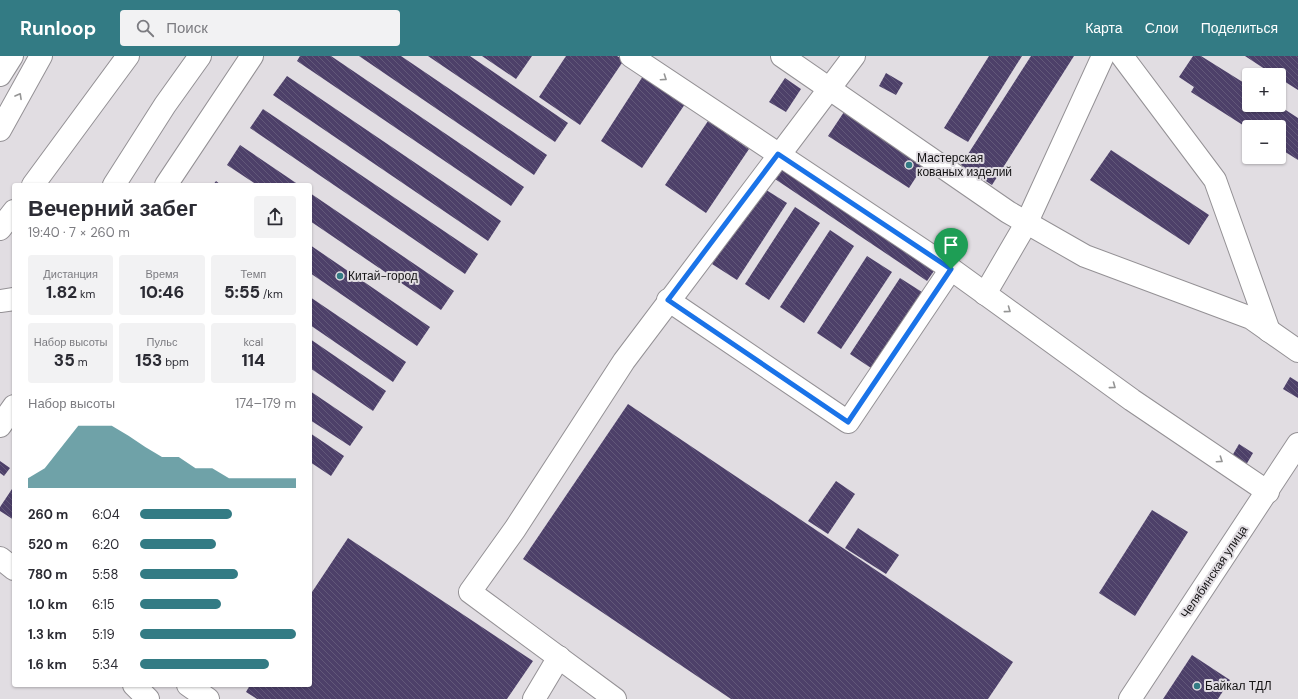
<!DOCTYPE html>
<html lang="ru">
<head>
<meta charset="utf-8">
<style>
	body { margin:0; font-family:"DM Sans",sans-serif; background:#f2f2f3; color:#2b2b33; height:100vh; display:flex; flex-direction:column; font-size:15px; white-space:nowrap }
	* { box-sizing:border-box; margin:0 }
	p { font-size:13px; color:#7c7c81 }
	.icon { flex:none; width:22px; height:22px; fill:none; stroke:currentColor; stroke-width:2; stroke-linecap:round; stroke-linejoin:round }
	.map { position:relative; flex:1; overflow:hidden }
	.details { position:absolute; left:12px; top:127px; width:300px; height:504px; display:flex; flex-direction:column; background:#fff; border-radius:4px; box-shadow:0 1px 3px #0004 }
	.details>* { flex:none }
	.fabs { position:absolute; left:1242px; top:12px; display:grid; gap:8px }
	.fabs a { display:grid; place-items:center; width:44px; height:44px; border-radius:4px; background:#fff; box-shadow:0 1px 3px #0004; font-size:20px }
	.pin { position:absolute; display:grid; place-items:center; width:34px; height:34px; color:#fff; margin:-41px -17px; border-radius:50% 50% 50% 0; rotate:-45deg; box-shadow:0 0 4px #0007 }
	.pin .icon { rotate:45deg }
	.round { display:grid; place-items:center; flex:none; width:42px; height:42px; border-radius:4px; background:#f2f2f3 }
	.summary { display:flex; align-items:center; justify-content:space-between; height:68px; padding:0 16px }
	h1 { font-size:22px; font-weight:800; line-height:30px }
	.figures { display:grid; grid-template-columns:repeat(3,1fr); gap:6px; height:68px; padding:4px 16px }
	.figures div { display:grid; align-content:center; border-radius:4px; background:#f2f2f3; text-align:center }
	.figures b { font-size:17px; font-weight:800 }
	.figures small { font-size:11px; font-weight:400 }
	.figures p { font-size:11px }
	.chart { height:112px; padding:8px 16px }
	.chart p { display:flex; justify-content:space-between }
	.chart svg { width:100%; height:72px; margin-top:4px; fill:#337b84; opacity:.7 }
	ul { padding:0 16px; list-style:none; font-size:13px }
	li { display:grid; grid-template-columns:64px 48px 1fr; align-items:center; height:30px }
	li i { height:10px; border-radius:5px; background:#337b84 }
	header { display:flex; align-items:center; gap:24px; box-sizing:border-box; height:56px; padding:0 20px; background:#337b84; color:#fff }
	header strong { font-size:19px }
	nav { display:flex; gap:22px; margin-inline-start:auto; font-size:14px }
	.search { width:280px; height:36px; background:#f2f2f3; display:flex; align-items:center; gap:10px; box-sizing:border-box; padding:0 14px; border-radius:4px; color:#7c7c81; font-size:15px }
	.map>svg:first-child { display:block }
	.building { fill:url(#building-back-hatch) }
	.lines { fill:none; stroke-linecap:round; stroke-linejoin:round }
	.minor-casing { stroke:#949195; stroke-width:24 }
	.major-casing { stroke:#949195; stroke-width:24 }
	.minor { stroke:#fff; stroke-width:22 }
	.major { stroke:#fff; stroke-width:22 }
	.oneway { stroke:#959595 }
	.route-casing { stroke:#fff; stroke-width:8 }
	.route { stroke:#1a73e8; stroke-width:5 }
	.poi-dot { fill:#337b84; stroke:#e1dde2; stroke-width:1.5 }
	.labels { text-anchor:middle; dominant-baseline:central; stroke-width:4; stroke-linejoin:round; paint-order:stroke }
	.poi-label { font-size:12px; fill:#141314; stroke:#e1dde2; text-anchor:start }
	.street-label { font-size:12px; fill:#141314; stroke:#e1dde2 }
</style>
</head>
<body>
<header>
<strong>Runloop</strong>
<div class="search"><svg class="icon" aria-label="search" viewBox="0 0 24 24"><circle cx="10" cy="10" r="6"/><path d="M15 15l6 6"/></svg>Поиск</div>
<nav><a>Карта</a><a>Слои</a><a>Поделиться</a></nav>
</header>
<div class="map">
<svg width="1298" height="643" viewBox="0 0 1298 643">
	<defs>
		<pattern id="building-back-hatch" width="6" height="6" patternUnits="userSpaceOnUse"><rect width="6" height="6" fill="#4d4069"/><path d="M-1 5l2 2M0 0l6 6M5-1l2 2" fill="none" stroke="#625879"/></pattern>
	</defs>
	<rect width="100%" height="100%" fill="#e1dde2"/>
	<g class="building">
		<polygon points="300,0 331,0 524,131 511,150 297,5"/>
		<polygon points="359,0 401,0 547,99 534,119"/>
		<polygon points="428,0 470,0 568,67 555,86"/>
		<polygon points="482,0 532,0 516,23"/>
		<polygon points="566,0 617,0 624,4 580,69 539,41"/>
		<polygon points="989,0 1022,0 968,86 944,72"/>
		<polygon points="1031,0 1074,0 992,129 961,109"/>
		<polygon points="1193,0 1201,0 1249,30 1249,49 1278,49 1298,62 1298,104 1279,92 1279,71 1249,71 1249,73 1191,36 1194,31 1179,21"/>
		<polygon points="1245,0 1298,0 1298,34 1279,22 1279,19 1274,19"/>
		<polygon points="886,17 903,27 896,39 879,30"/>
		<polygon points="287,20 501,165 488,185 273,39"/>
		<polygon points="643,20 685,48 642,112 601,85"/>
		<polygon points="785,22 801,33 786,56 769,46"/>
		<polygon points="263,53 478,198 465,218 250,72"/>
		<polygon points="844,56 924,109 909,132 828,80"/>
		<polygon points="708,65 749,93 706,157 665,129"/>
		<polygon points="240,89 299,129 257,129 227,109"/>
		<polygon points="1111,94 1209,159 1189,189 1090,124"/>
		<polygon points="784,110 936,212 927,225 775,123"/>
		<polygon points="216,125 221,129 213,129"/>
		<polygon points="763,132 787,147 737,224 712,208"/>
		<polygon points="310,137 454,235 441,254 310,165"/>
		<polygon points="795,151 820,167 769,244 745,228"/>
		<polygon points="830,174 854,190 804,267 780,251"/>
		<polygon points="310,189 430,271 417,290 310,217"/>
		<polygon points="867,200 892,216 841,293 817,277"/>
		<polygon points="900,222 925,238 874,314 850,298"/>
		<polygon points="310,241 406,306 393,326 310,269"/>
		<polygon points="310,283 386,335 373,355 310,312"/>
		<polygon points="1290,321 1298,326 1298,342 1283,333"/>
		<polygon points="310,335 363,371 350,390 310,364"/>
		<polygon points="628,348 1013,606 988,643 731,643 523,503"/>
		<polygon points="310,377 344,400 331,420 310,406"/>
		<polygon points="1239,388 1253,397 1246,409 1232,400"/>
		<polygon points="0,405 10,412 4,420 0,417"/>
		<polygon points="836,425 855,438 828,478 808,465"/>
		<polygon points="14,430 14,464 0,455 0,451"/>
		<polygon points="1152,454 1188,476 1135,560 1099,537"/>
		<polygon points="858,472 899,499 886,518 845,492"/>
		<polygon points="348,482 533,605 507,643 257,643 246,636 250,629 310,629 310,539"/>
		<polygon points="1192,599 1230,624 1218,643 1163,643"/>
	</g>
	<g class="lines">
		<defs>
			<g id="minor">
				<polyline points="631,0 951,213 1132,344 1268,436"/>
				<polyline points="782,0 1008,156 1085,200 1251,262 1298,295"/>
				<polyline points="1122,0 1215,124 1269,275"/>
				<polyline points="33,129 128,0"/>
				<polyline points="114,129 165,49 200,0"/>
				<polyline points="166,129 252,0"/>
				<polyline points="0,173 14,155"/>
				<polyline points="985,238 1027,166 1103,0"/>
				<polyline points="668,244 848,366 951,213"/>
				<polyline points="0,245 14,243"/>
				<polyline points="0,370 14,350"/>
				<polyline points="0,502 14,513"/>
				<polyline points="134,629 148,643"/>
				<polyline points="188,629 208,643"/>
				<polyline points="534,643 559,601"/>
				<polyline points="615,643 470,536 515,473 624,305 854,0"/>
				<polyline points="1130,643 1298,388"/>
			</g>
			<g id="major">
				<polyline points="0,19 12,0"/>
				<polyline points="0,74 41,0"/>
			</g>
		</defs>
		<use href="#minor" class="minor-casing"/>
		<use href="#major" class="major-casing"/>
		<use href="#minor" class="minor"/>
		<use href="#major" class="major"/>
	</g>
	<defs><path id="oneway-chevron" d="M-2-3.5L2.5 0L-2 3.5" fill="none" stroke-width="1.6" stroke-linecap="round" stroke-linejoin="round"/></defs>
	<g class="oneway">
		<use href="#oneway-chevron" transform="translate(664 22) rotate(34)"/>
		<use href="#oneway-chevron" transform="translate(19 40) rotate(-61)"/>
		<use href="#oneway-chevron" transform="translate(1008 254) rotate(36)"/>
		<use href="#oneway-chevron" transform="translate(1113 330) rotate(36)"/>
		<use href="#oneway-chevron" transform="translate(1220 404) rotate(34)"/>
	</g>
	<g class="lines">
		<defs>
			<polygon id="route" points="778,98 951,213 848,366 668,244"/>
		</defs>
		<use href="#route" class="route-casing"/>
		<use href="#route" class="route"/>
	</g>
	<g class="poi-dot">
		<circle cx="909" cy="109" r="4"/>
		<circle cx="340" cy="220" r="4"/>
		<circle cx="1197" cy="630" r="4"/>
	</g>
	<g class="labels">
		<g class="poi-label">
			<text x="917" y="102">Мастерская<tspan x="917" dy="14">кованых изделий</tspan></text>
			<text x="348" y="220">Китай-город</text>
			<text x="1205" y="630">Байкал ТДЛ</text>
		</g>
		<g class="street-label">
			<text transform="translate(1214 516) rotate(-56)">Челябинская улица</text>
		</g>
	</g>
</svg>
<div class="fabs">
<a>+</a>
<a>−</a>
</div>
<div class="pin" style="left:951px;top:213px;background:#1e9e55"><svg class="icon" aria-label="arrive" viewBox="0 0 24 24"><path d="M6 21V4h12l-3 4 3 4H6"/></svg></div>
<section class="details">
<div class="summary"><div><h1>Вечерний забег</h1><p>19:40 · 7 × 260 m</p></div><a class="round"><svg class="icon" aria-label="share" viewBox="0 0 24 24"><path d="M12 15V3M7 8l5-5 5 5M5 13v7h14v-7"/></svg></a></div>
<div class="figures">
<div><p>Дистанция</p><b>1.82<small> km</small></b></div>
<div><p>Время</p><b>10:46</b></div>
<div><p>Темп</p><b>5:55<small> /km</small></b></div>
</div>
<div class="figures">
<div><p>Набор высоты</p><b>35<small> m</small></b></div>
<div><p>Пульс</p><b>153<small> bpm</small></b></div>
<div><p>kcal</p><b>114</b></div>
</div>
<div class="chart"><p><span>Набор высоты</span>174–179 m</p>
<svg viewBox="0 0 160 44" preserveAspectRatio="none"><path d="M0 44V38L10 32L20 19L30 6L40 6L50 6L60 12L70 19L80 25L90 25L100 32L110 32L120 38L130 38L140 38L150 38L160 38V44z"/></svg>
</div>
<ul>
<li><b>260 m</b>6:04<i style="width:59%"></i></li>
<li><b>520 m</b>6:20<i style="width:49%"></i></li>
<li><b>780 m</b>5:58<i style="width:63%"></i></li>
<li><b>1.0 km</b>6:15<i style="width:52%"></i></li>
<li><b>1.3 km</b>5:19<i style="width:100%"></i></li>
<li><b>1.6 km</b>5:34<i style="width:83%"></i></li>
</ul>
</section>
</div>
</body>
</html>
